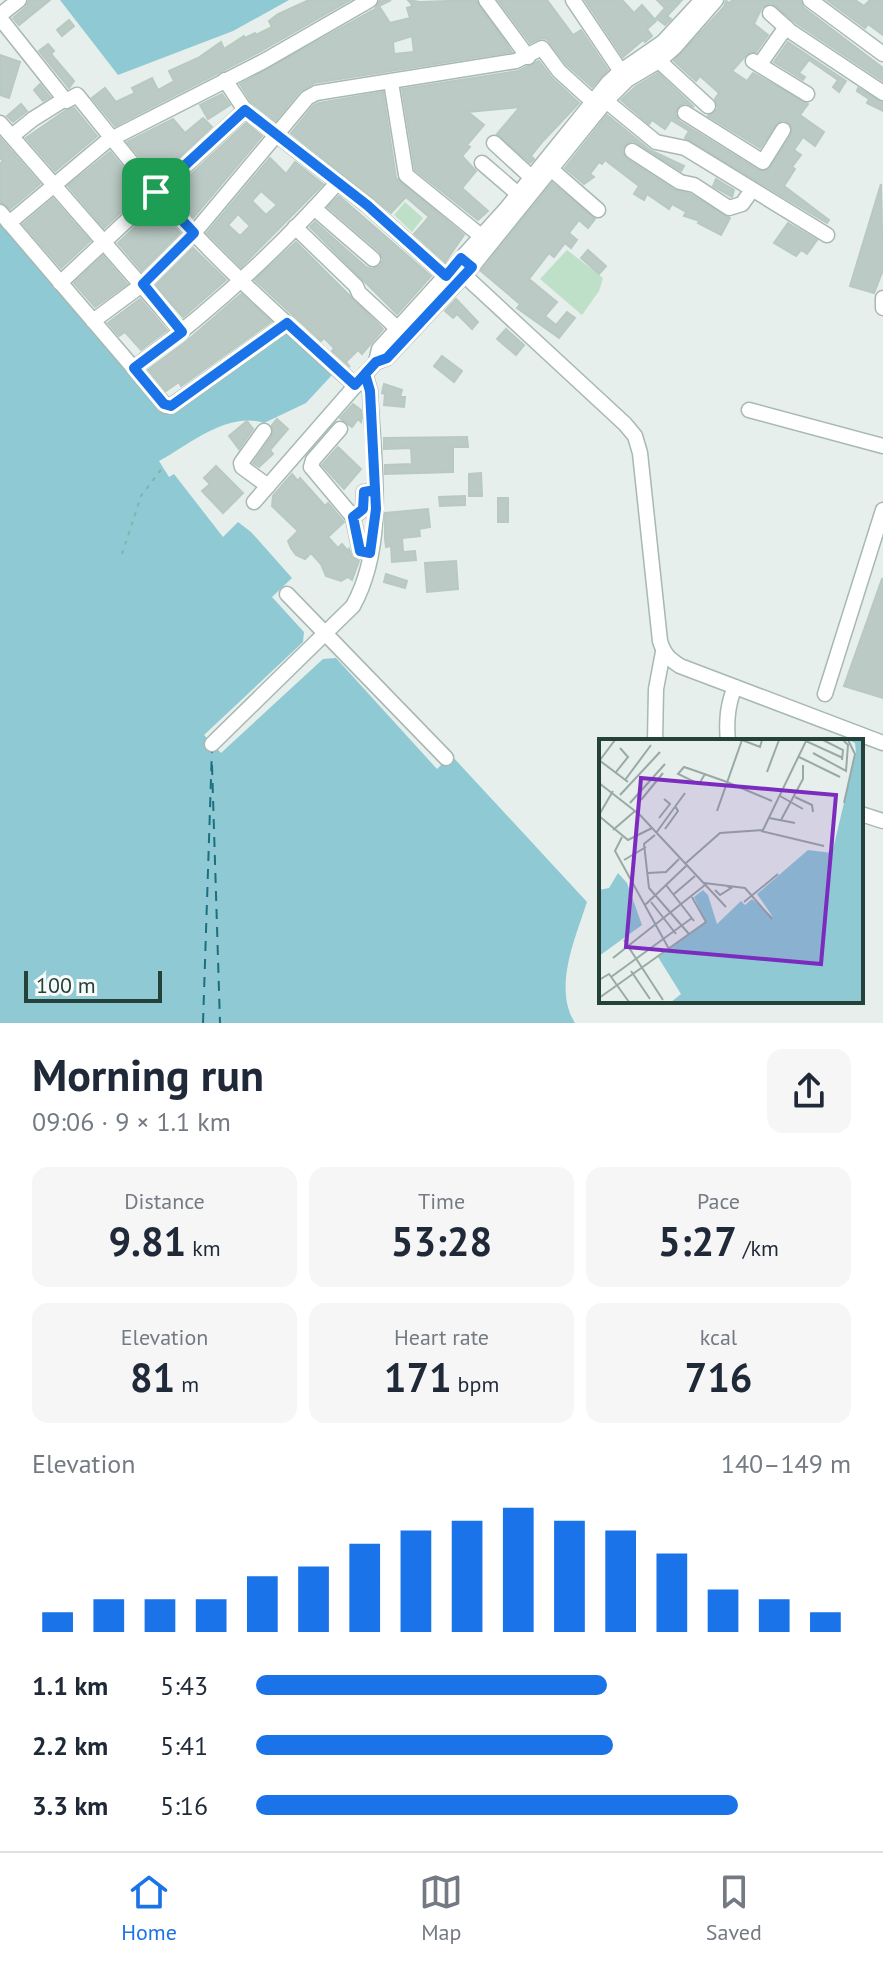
<!DOCTYPE html>
<html lang="en">
<head>
<meta charset="utf-8">
<style>
	body { margin:0; font-family:"PT Sans",sans-serif; background:#f6f6f7; color:#1f2937; height:100vh; display:flex; flex-direction:column; font-size:30px; white-space:nowrap }
	* { box-sizing:border-box; margin:0 }
	p { font-size:26px; color:#747a83 }
	.icon { flex:none; width:44px; height:44px; fill:none; stroke:currentColor; stroke-width:2; stroke-linecap:round; stroke-linejoin:round }
	.map { position:relative; height:1023px; overflow:hidden }
	.sheet { display:flex; flex-direction:column; background:#fff; flex:1 }
	.sheet>* { flex:none }
	.scale { position:absolute; left:24px; bottom:20px; width:138px; box-sizing:border-box; padding-left:8px; border:4px solid #24423a; border-top:0; font-size:22px; line-height:28px; white-space:nowrap; color:#24423a; -webkit-text-stroke:6px #f7fbf9; paint-order:stroke }
	.pin { position:absolute; display:grid; place-items:center; width:68px; height:68px; color:#fff; margin:-34px; border-radius:16px; box-shadow:0 4px 12px #0006 }
	.round { display:grid; place-items:center; flex:none; width:84px; height:84px; border-radius:16px; background:#f6f6f7 }
	.summary { display:flex; align-items:center; justify-content:space-between; height:136px; padding:0 32px }
	h1 { font-size:44px; font-weight:700; line-height:60px }
	.figures { display:grid; grid-template-columns:repeat(3,1fr); gap:12px; height:136px; padding:8px 32px }
	.figures div { display:grid; align-content:center; border-radius:16px; background:#f6f6f7; text-align:center }
	.figures b { font-size:40px; font-weight:700 }
	.figures small { font-size:22px; font-weight:400 }
	.figures p { font-size:22px }
	.chart { height:224px; padding:16px 32px }
	.chart p { display:flex; justify-content:space-between }
	.chart svg { width:100%; height:144px; margin-top:8px; stroke:#1a73e8; stroke-width:6 }
	ul { padding:0 32px; list-style:none; font-size:26px }
	li { display:grid; grid-template-columns:128px 96px 1fr; align-items:center; height:60px }
	li i { height:20px; border-radius:10px; background:#1a73e8 }
	.tab-bar { display:flex; justify-content:space-around; align-items:center; height:112px; border-top:2px solid #e0e1e3; background:#fff; font-size:22px; color:#747a83 }
	.tab-bar a { display:grid; justify-items:center; gap:4px }
	.tab-bar .on { color:#1a73e8 }
	.map>svg:first-child { display:block }
	.green { fill:#bfe0c8 }
	.water { fill:#8ec9d4 }
	.lines { fill:none; stroke-linecap:round; stroke-linejoin:round }
	.ferry { stroke:#1c6f80; stroke-width:2; stroke-dasharray:10 8; stroke-linecap:butt }
	.building { fill:#bbcac4; stroke:#b8c9c2; stroke-width:2; fill-rule:evenodd }
	.minor-casing { stroke:#a8b8b2; stroke-width:17 }
	.path { stroke:#86b3a5; stroke-width:2; stroke-dasharray:4 6; stroke-linecap:butt }
	.minor { stroke:#fff; stroke-width:14 }
	.route-casing { stroke:#fff; stroke-width:16 }
	.route { stroke:#1a73e8; stroke-width:10 }
	.inset-river { fill:none; stroke:#8ec9d4; stroke-width:4 }
	.inset-road { fill:none; stroke:#98aaa4; stroke-width:2 }
	.view { fill:#7b2cbf; fill-opacity:0.15; stroke:#7b2cbf; stroke-width:4 }
	.inset-edge { fill:none; stroke:#24423a; stroke-width:4 }
</style>
</head>
<body>
<div class="map">
<svg width="883" height="1023" viewBox="0 0 883 1023">
	<rect width="100%" height="100%" fill="#e6efeb"/>
	<g class="green">
		<polygon points="405,202 423,218 412,232 394,215"/>
		<polygon points="567,250 603,278 599,291 582,315 540,279"/>
	</g>
	<g class="water">
		<polygon points="60,0 289,0 233,31 118,75"/>
		<path d="M0 217 164 407 289 329 332 375 306 403 264 423C228 411 190 444 159 461L169 477 174 474 223 537 238 522 251 532 292 578 272 597 304 632 303 642 204 735 221 753 323 659 336 658 437 769 451 755 587 902C575 939 553 988 575 1023H0Z"/>
	</g>
	<g class="lines">
		<g class="ferry">
			<polyline points="212,765 220,1023"/>
			<polyline points="203,1023 212,748"/>
		</g>
	</g>
	<g class="building">
		<polygon points="29,0 50,0 19,25 13,18 26,7"/>
		<polygon points="309,0 350,0 259,52 115,126 92,98 105,88 116,102 135,93 132,88 152,78 158,90 174,81 169,71 198,58 221,42 224,49 244,36 245,38 255,33 256,35 272,27 269,21 278,14"/>
		<path d="M380 0H391L379 6 390 23 410 18 407 8 413 6 408 0 420 2 476 0 512 52 314 83 300 91 275 121 252 103 240 84 375 9ZM412 36 414 52 394 54 393 42Z"/>
		<polygon points="498,0 547,0 573,35 581,30 608,70 592,87 566,64 547,39 541,38 530,43"/>
		<polygon points="585,0 622,0 634,13 642,5 656,21 647,29 652,36 645,42 643,40 623,57"/>
		<polygon points="657,0 682,0 667,16 671,19 665,25 656,18 665,8"/>
		<polygon points="732,0 800,0 804,8 883,68 883,81 796,23 771,3 762,7 754,24 768,35 756,52 748,53 732,71 747,81 753,73 808,104 800,115 824,132 815,146 803,137 794,150 801,155 792,167 795,169 784,186 829,220 827,223 685,138 689,131 671,120 665,129 652,120 649,124 621,100 635,87 658,73 694,107 686,103 680,105 675,113 679,121 758,170 768,170 791,135 791,125 784,120 778,122 760,148 708,116 718,109 715,99 719,93 700,76 696,81 674,61 724,7 726,1 730,3"/>
		<polygon points="827,0 855,0 864,6 870,0 883,0 883,35 868,24 865,28"/>
		<polygon points="69,20 74,26 62,36 57,30"/>
		<polygon points="788,42 846,81 839,92 833,87 838,80 809,60 799,73 805,77 803,80 774,62"/>
		<polygon points="48,44 54,51 51,54 74,81 69,88 39,51"/>
		<polygon points="0,55 20,62 9,98 0,95"/>
		<polygon points="539,61 552,78 579,103 543,141 531,156 534,159 530,163 497,134 520,107 468,112 484,125 467,145 470,147 462,156 476,171 462,188 488,211 478,220 415,170 402,89 518,71"/>
		<polygon points="40,84 50,97 43,101 34,90"/>
		<polygon points="858,88 883,103 883,111 867,103 869,99 857,91"/>
		<polygon points="383,92 396,178 464,235 445,262 414,234 429,217 406,197 391,213 291,133 313,106 319,103"/>
		<polygon points="222,94 230,105 208,119 200,105"/>
		<polygon points="21,104 27,111 13,122 7,116"/>
		<polygon points="74,108 97,136 55,171 26,138 65,111"/>
		<polygon points="607,115 650,150 684,166 681,171 633,141 627,143 622,150 627,159 675,190 690,194 730,218 721,235 698,223 700,221 684,216 686,212 672,204 669,209 647,194 644,200 634,194 639,186 605,160 602,164 599,162 590,174 594,177 584,184 565,168"/>
		<polygon points="203,118 212,127 158,178 127,142 173,119 185,133"/>
		<polygon points="246,123 262,136 193,218 171,193"/>
		<polygon points="0,138 40,184 10,209 0,202 0,164 3,161 0,158"/>
		<polygon points="110,152 143,192 104,228 68,186"/>
		<path d="M270 158 286 174 295 162 323 184 241 267 207 233ZM261 191 277 205 266 215 252 201ZM238 214 250 226 240 236 228 225Z"/>
		<polygon points="716,179 734,190 732,197 713,186"/>
		<polygon points="552,183 595,219 588,228 579,220 569,233 577,240 571,248 565,243 554,257 549,253 529,279 557,302 545,316 556,325 567,312 575,318 559,338 517,308 520,304 481,271"/>
		<polygon points="881,184 883,270 874,293 850,286"/>
		<polygon points="339,196 431,276 397,314 310,227 315,222 366,267 372,269 380,266 383,260 380,252 328,207"/>
		<polygon points="53,199 90,241 61,268 23,224"/>
		<polygon points="156,207 180,233 142,271 118,243"/>
		<polygon points="788,223 817,240 807,254 801,250 796,256 774,243"/>
		<polygon points="296,242 383,329 362,354 358,350 346,362 350,367 332,351 334,348 324,338 321,341 255,280"/>
		<polygon points="193,248 226,280 183,317 155,286"/>
		<polygon points="588,250 606,266 599,274 581,258"/>
		<polygon points="103,256 127,284 95,307 74,283"/>
		<polygon points="241,294 271,322 181,386 179,382 166,391 148,370 188,340"/>
		<polygon points="140,299 167,330 141,350 125,332 119,336 108,323"/>
		<polygon points="456,299 478,322 472,329 457,314 453,318 445,311"/>
		<polygon points="506,329 524,345 516,355 497,339"/>
		<polygon points="442,356 462,371 454,382 434,366"/>
		<polygon points="384,384 402,390 400,397 405,397 404,407 384,405 385,394 382,393"/>
		<polygon points="353,404 361,410 362,417 361,422 358,419 352,427 340,418"/>
		<polygon points="277,419 288,429 270,450 273,454 259,467 253,463 272,436 272,425"/>
		<polygon points="247,421 253,429 239,449 229,436"/>
		<polygon points="467,437 468,447 453,447 453,472 385,474 385,465 412,464 411,448 384,449 384,438"/>
		<polygon points="338,447 361,469 344,489 322,465"/>
		<polygon points="216,466 243,493 223,513 202,491 210,484 204,478"/>
		<polygon points="481,473 482,496 469,496 469,474"/>
		<polygon points="292,474 298,481 300,478 325,506 328,503 344,522 328,537 338,548 342,544 348,551 349,549 352,557 359,561 352,580 348,577 341,581 326,576 321,564 311,553 305,559 296,555 291,548 288,541 298,531 272,506 273,496"/>
		<polygon points="465,496 465,505 440,506 439,497"/>
		<rect x="498" y="498" width="10" height="24"/>
		<polygon points="428,509 430,527 419,529 420,536 402,538 403,552 415,551 416,560 392,562 391,546 386,547 385,539 385,513"/>
		<polygon points="456,561 458,589 427,592 425,563"/>
		<polygon points="386,574 407,581 405,588 384,582"/>
		<polygon points="882,579 883,580 883,698 844,686"/>
	</g>
	<g class="lines">
		<defs>
			<g id="minor">
				<polyline points="486,0 528,57"/>
				<polyline points="573,0 624,76"/>
				<polyline points="810,0 883,54"/>
				<polyline points="770,13 790,31 883,93"/>
				<polyline points="0,15 19,0"/>
				<path d="M0 18 66 101 77 95C104 128 130 162 158 194 218 263 287 324 355 385"/>
				<polyline points="659,61 708,106"/>
				<polyline points="753,61 807,94"/>
				<polyline points="760,64 786,27"/>
				<polyline points="225,80 245,110 367,205 446,276"/>
				<polyline points="391,82 406,175 481,236"/>
				<polyline points="606,101 656,142 685,148 827,235"/>
				<polyline points="685,113 763,162 783,130"/>
				<polyline points="0,123 182,332"/>
				<polyline points="12,136 33,119 65,99"/>
				<polyline points="494,143 531,177"/>
				<polyline points="632,151 680,182 694,185 729,208 742,204 752,190"/>
				<polyline points="482,163 518,194"/>
				<polyline points="552,170 598,210"/>
				<polyline points="314,208 373,259"/>
				<polyline points="0,212 166,406 171,406 287,323"/>
				<polyline points="9,223 107,141 264,61 370,0"/>
				<polyline points="295,227 356,286 359,293 398,329"/>
				<path d="M464 275 625 424 635 436 640 453 660 641C664 654 669 659 680 666L883 743"/>
				<polyline points="60,283 245,110"/>
				<polyline points="883,298 883,308"/>
				<polyline points="93,321 143,284 194,233 307,98 316,93 516,61 542,48 559,71 592,101"/>
				<polyline points="376,362 387,358 472,267 606,101 627,80 659,61 675,47 716,0"/>
				<path d="M134 368C208 313 277 251 338 182"/>
				<polyline points="749,410 883,446"/>
				<polyline points="340,429 313,460 311,467 353,517 363,509 364,492 375,490"/>
				<polyline points="264,431 241,463 242,467 268,486"/>
				<polyline points="254,502 376,362 379,349 506,209 608,83 621,71 663,42 702,0"/>
				<polyline points="353,517 360,551 370,553"/>
				<polyline points="287,594 446,758"/>
				<polyline points="825,694 883,510"/>
				<polyline points="655,741 656,689 663,652"/>
				<path d="M728 741C726 722 727 705 735 687"/>
				<path d="M212 744 353 606C388 543 373 460 370 391L365 374"/>
				<polyline points="861,814 883,821"/>
			</g>
		</defs>
		<use href="#minor" class="minor-casing"/>
		<polyline class="path" points="122,554 141,496 163,467"/>
		<use href="#minor" class="minor"/>
	</g>
	<g class="lines">
		<defs>
			<polyline id="route" points="156,192 194,233 143,284 182,332 134,368 164,404 171,406 287,323 355,385 365,374 370,391 376,509 370,553 360,551 353,517 363,509 364,492 375,490 370,391 365,374 376,362 387,358 472,267 461,258 446,276 367,205 245,110 156,192"/>
		</defs>
		<use href="#route" class="route-casing"/>
		<use href="#route" class="route"/>
	</g>
	<g transform="translate(599 739)">
		<rect width="264" height="264" fill="#e6efeb"/>
		<path d="M250 1H264V263H72L82 255 59 218 107 183 95 158 104 151 109 156 118 185 142 162 146 166 153 160 174 178 158 155 209 111 233 114 257 14 256 4ZM19 134 28 144 43 186 0 217V151L10 149Z" fill="#8ec9d4"/>
		<path class="inset-river" d="M174 180 264 190M194 181 264 185"/>
		<path class="inset-road" d="M143 1 161 8 163 1M224 1 244 11 243 21M214 14 247 32 249 6 244 1M200 18 241 38M0 21 29 43M1 21 16 1M17 33 29 18 21 9M168 33 180 1M106 35 100 45 79 35 85 28 94 31 128 43 173 62M26 41 52 6M0 44 41 76 127 168M21 56 61 13M181 57 204 70M196 58 213 66 214 73M42 61 64 34M31 64 66 25M245 64 256 15 249 1M118 72 143 1M0 76 14 52M0 77 29 101 53 89M60 79 71 65 65 60M170 79 196 84M182 81 204 40V26M66 90 79 72 76 67M14 91 36 72M162 92 225 107M57 94 86 54M56 96 45 105 50 149 90 195M23 98 16 112 70 210M25 121 47 108M87 124 121 94 164 91 207 2 244 19M49 134 67 133 80 120M105 144 146 149 173 180M67 146 95 182M116 151 121 156 132 149 128 147M75 155 96 137M52 163 77 195M145 163 179 135M46 166 87 127M25 201 64 261M14 219 106 146M32 232 51 260M12 238 93 179M0 241 10 235 30 263M0 259 107 183 93 158"/>
		<path class="view" d="M42 39 237 56 222 225 27 208Z"/>
		<rect width="264" height="264" class="inset-edge"/>
	</g>
</svg>
<div class="scale">100 m</div>
<div class="pin" style="left:156px;top:192px;background:#1e9e55"><svg class="icon" aria-label="arrive" viewBox="0 0 24 24"><path d="M6 21V4h12l-3 4 3 4H6"/></svg></div>
</div>
<section class="sheet">
<div class="summary"><div><h1>Morning run</h1><p>09:06 · 9 × 1.1 km</p></div><a class="round"><svg class="icon" aria-label="share" viewBox="0 0 24 24"><path d="M12 15V3M7 8l5-5 5 5M5 13v7h14v-7"/></svg></a></div>
<div class="figures">
<div><p>Distance</p><b>9.81<small> km</small></b></div>
<div><p>Time</p><b>53:28</b></div>
<div><p>Pace</p><b>5:27<small> /km</small></b></div>
</div>
<div class="figures">
<div><p>Elevation</p><b>81<small> m</small></b></div>
<div><p>Heart rate</p><b>171<small> bpm</small></b></div>
<div><p>kcal</p><b>716</b></div>
</div>
<div class="chart"><p><span>Elevation</span>140–149 m</p>
<svg viewBox="0 0 160 44" preserveAspectRatio="none"><path d="M5 44V38M15 44V34M25 44V34M35 44V34M45 44V27M55 44V24M65 44V17M75 44V13M85 44V10M95 44V6M105 44V10M115 44V13M125 44V20M135 44V31M145 44V34M155 44V38"/></svg>
</div>
<ul>
<li><b>1.1 km</b>5:43<i style="width:59%"></i></li>
<li><b>2.2 km</b>5:41<i style="width:60%"></i></li>
<li><b>3.3 km</b>5:16<i style="width:81%"></i></li>
</ul>
</section>
<nav class="tab-bar">
<a class="on"><svg class="icon" aria-label="home" viewBox="0 0 24 24"><path d="M3 11l9-7 9 7M6 9v11h12V9"/></svg>Home</a>
<a><svg class="icon" aria-label="map" viewBox="0 0 24 24"><path d="M3 6l6-2 6 2 6-2v14l-6 2-6-2-6 2zM9 4v14M15 6v14"/></svg>Map</a>
<a><svg class="icon" aria-label="saved" viewBox="0 0 24 24"><path d="M7 4h10v16l-5-4-5 4z"/></svg>Saved</a>
</nav>
</body>
</html>
